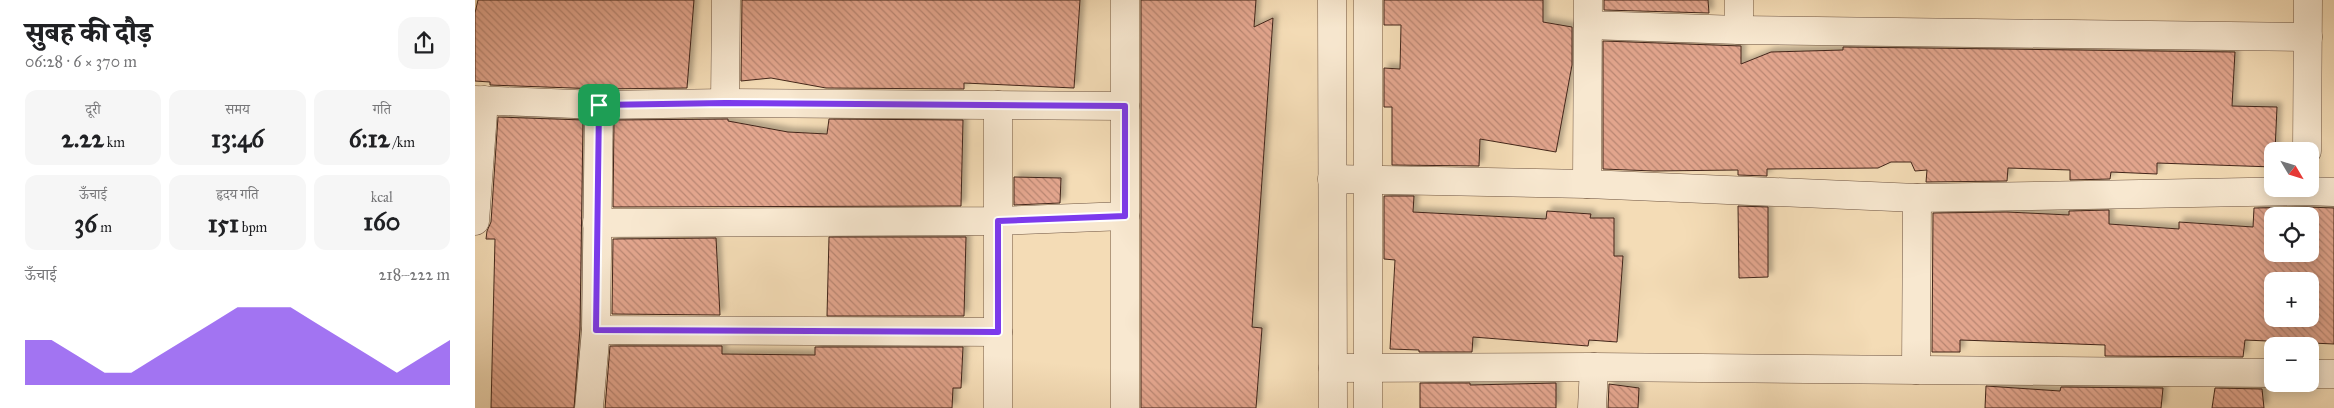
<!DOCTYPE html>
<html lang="hi">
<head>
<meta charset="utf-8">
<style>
	body { margin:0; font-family:"IM FELL Great Primer","Noto Serif Devanagari",serif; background:#f6f6f6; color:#202124; height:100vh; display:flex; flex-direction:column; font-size:19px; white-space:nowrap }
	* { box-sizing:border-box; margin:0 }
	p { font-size:16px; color:#757577 }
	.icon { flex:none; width:28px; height:28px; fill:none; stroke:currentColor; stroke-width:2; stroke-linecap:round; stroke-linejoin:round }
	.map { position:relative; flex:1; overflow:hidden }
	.drawer { display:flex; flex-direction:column; background:#fff; width:475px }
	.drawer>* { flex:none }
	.needle { width:32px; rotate:128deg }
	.fabs { position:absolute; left:1789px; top:142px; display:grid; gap:10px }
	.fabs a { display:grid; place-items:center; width:55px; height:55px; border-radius:10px; background:#fff; box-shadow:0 2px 12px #0003; font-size:25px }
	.pin { position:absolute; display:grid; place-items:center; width:42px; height:42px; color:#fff; margin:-21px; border-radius:10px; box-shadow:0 2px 8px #0006 }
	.round { display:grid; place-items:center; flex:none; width:52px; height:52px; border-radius:15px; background:#f6f6f6 }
	.headline { display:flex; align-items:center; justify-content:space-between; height:85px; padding:0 25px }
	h1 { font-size:28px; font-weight:800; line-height:38px }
	.stats { display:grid; grid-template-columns:repeat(3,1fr); gap:8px; height:85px; padding:5px 25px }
	.stats div { display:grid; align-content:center; border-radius:12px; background:#f6f6f6; text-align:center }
	.stats b { font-size:25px; font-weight:800 }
	.stats small { font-size:14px; font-weight:400 }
	.stats p { font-size:14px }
	.chart { height:140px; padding:10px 25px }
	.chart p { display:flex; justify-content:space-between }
	.chart svg { width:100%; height:90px; margin-top:5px; fill:#7c3aed; opacity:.7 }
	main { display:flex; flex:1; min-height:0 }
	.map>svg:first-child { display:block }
	.building { fill:url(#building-back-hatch); stroke:#42261a; fill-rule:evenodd; filter:url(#shadow) }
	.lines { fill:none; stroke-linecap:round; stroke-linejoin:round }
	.minor-casing { stroke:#6e5441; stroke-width:29 }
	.tertiary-casing { stroke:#6e5441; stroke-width:29 }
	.minor { stroke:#f8e8d0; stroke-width:28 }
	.tertiary { stroke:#f8e8d0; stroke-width:28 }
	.route-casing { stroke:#fff; stroke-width:10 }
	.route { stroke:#7c3aed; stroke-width:6 }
</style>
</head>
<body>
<main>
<section class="drawer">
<div class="headline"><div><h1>सुबह की दौड़</h1><p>06:28 · 6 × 370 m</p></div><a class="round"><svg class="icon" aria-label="share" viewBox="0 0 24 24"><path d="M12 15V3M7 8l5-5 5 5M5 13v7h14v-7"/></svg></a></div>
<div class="stats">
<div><p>दूरी</p><b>2.22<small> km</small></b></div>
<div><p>समय</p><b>13:46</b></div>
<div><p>गति</p><b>6:12<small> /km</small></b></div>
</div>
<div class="stats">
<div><p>ऊँचाई</p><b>36<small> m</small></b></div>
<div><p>हृदय गति</p><b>151<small> bpm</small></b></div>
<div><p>kcal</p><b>160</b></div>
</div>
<div class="chart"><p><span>ऊँचाई</span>218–222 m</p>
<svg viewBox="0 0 160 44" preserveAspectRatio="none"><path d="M0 44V22L10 22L20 30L30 38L40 38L50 30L60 22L70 14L80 6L90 6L100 6L110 14L120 22L130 30L140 38L150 30L160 22V44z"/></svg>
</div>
</section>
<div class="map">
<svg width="1859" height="408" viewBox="0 0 1859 408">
	<defs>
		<pattern id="building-back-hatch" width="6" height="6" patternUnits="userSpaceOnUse" patternTransform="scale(1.25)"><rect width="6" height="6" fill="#e2a58d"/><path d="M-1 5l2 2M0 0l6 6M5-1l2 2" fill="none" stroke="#b98672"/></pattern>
		<filter id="shadow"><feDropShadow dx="4.5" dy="-4.5" stdDeviation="2.5" flood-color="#0004"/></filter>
	</defs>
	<rect width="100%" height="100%" fill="#f4dcb6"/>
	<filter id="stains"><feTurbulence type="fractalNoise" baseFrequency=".004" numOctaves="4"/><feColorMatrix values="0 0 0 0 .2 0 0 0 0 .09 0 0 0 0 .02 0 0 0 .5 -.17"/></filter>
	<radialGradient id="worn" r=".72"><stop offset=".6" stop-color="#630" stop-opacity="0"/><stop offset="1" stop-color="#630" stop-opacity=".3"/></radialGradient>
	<g class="building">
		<polygon points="3,0 219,0 212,88 124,89 15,85 15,82 0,81 0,13"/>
		<polygon points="267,0 605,0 599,88 489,83 489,89 351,88 296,78 266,81"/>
		<polygon points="666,0 781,0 779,27 798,18 777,327 787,328 781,408 666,408"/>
		<polygon points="909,0 1068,0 1068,22 1097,27 1097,65 1081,152 1005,139 1004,166 917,165 917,107 909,107 909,68 925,69 926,25 909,25"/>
		<polygon points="1129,0 1233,0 1234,13 1129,10"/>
		<polygon points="1128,41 1266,46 1266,64 1296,52 1368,50 1368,47 1760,52 1757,106 1802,107 1800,151 1798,151 1798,167 1682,163 1682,174 1636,172 1635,179 1595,180 1595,170 1533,168 1532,181 1451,182 1452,170 1440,171 1436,162 1416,162 1403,168 1292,169 1292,176 1263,175 1263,170 1179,171 1128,169"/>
		<polygon points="23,117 108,120 105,329 99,408 16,408 20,239 11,239 12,231 16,222"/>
		<polygon points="253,119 253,121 313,132 352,134 354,119 488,120 486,206 138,207 139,120"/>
		<polygon points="539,177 586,178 585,203 539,205"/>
		<polygon points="909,196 939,196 938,212 1071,219 1072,211 1116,214 1115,218 1139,218 1139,256 1148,256 1142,342 1114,340 1113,346 998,337 997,352 944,352 944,350 915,349 920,260 909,259"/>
		<polygon points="1263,206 1293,207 1293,277 1264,278"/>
		<path d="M1832 207 1859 208V344L1770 340 1768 357 1630 356V345L1485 340V352H1457L1458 213 1532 212 1594 215V211L1634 210V224L1704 229V222L1778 227 1779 208ZM1798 216H1835V254H1798ZM1798 281H1835V319H1798Z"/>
		<polygon points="354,237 491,237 489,316 352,316"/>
		<polygon points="241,238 245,315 137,314 138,239"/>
		<polygon points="135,346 247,346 247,354 340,355 340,347 488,347 486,388 478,388 477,408 130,408"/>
		<polygon points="945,383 995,383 995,385 1081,383 1081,408 945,408"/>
		<polygon points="1134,384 1164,388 1163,408 1133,408"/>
		<polygon points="1511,386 1585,391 1586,387 1688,388 1686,408 1510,408"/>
		<polygon points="1740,388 1787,389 1789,408 1737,408"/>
	</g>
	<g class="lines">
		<defs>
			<g id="minor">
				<polyline points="1113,25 1264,30 1264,0"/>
				<polyline points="1264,30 1833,37"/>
				<polyline points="0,100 124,105 250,103 650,106"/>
				<polyline points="250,103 251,0"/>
				<polyline points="523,105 523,408"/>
				<polyline points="1832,151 1833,0"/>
				<polyline points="857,179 1112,184 1442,198 1832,191 1859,192"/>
				<polyline points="1112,184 1113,0"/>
				<polyline points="0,221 9,100"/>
				<polyline points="122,223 523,221 650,216"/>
				<polyline points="121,330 523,332"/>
				<polyline points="858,368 1119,367 1798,373"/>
				<polyline points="1441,370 1442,198"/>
				<polyline points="1835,374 1859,374"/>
				<polyline points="114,408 121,330 124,105"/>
				<polyline points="650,408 650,0"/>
				<polyline points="1117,408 1119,367"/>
			</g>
			<g id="tertiary">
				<polyline points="857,0 858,408"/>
				<polyline points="893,0 893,408"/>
			</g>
		</defs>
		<use href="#minor" class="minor-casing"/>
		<use href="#tertiary" class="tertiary-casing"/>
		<use href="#minor" class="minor"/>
		<use href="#tertiary" class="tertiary"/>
	</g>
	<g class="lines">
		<defs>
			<polygon id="route" points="250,103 650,106 650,216 523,221 523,332 121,330 124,105"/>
		</defs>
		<use href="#route" class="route-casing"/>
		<use href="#route" class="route"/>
	</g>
	<rect width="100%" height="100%" filter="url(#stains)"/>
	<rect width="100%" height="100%" fill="url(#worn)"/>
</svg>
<div class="fabs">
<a><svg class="needle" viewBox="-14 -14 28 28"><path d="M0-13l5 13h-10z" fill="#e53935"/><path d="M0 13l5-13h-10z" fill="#757577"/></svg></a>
<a><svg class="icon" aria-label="locate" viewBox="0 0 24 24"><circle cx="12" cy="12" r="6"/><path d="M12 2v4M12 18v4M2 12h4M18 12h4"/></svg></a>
<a>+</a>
<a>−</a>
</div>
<div class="pin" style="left:124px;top:105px;background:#1e9e55"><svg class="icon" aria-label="arrive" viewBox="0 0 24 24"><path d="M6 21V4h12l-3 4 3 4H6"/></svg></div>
</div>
</main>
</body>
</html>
